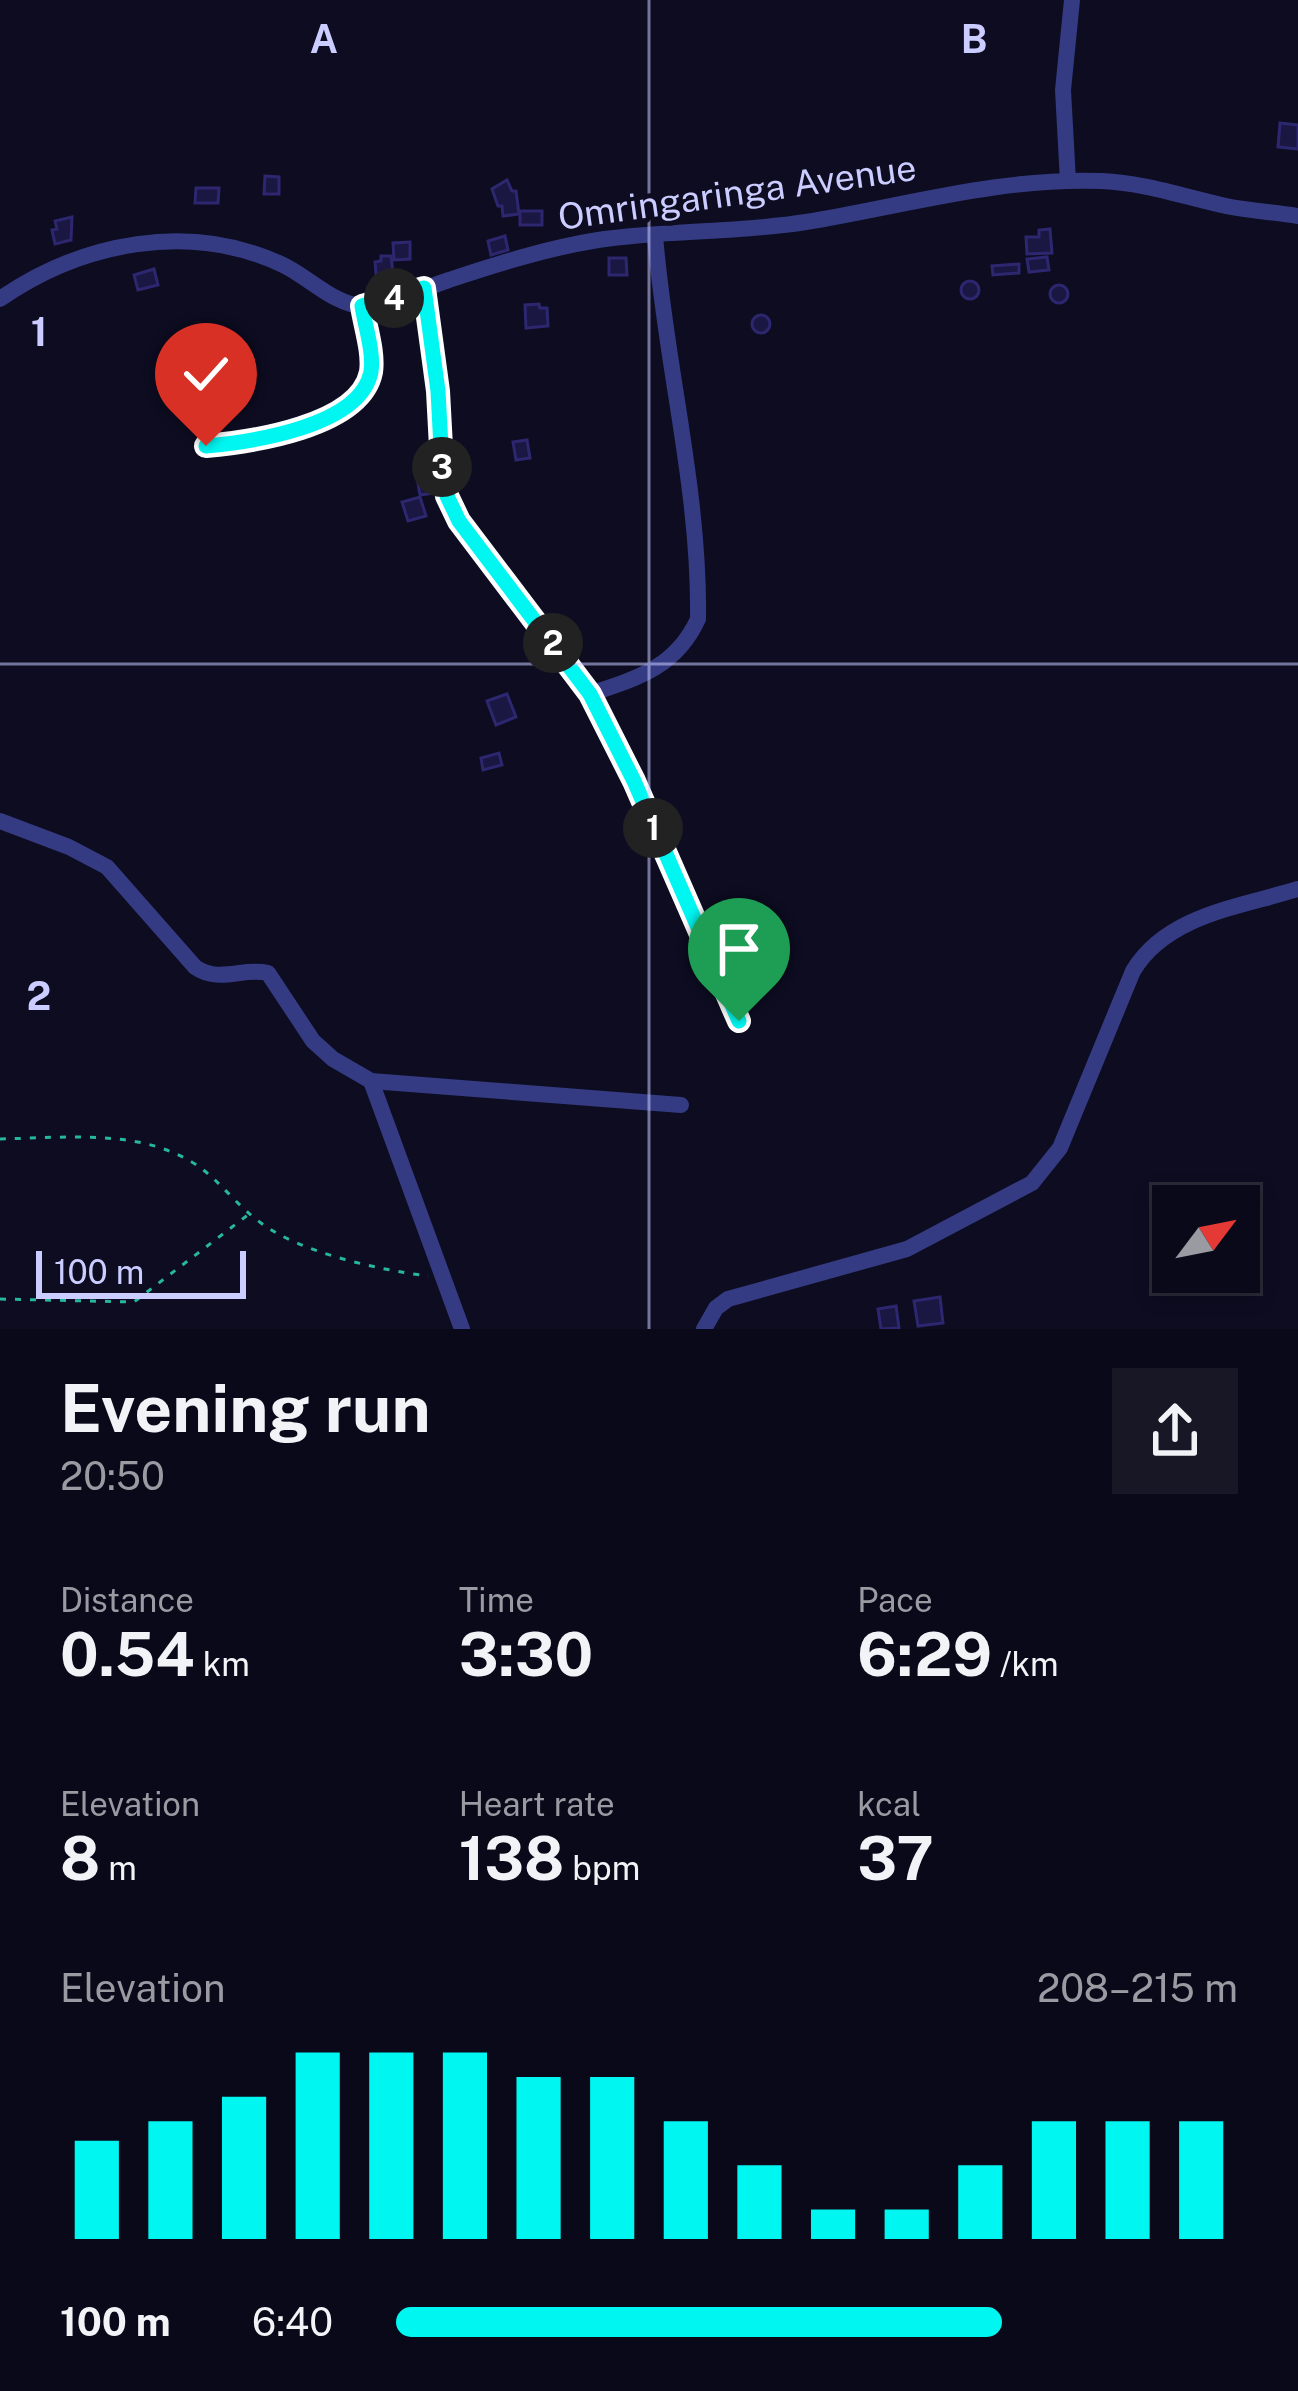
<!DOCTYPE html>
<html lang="en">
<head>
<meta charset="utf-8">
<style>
	body { margin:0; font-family:"Public Sans",sans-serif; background:#181726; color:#f1f3f6; height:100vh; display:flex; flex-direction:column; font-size:45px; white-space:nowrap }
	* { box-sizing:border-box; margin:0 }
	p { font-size:39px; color:#999aa2 }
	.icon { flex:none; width:66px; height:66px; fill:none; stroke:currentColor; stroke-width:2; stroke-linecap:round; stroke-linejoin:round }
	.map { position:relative; height:1329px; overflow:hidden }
	.panel { display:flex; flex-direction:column; background:#0a0919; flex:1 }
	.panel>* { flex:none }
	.needle { width:78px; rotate:58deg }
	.fabs { position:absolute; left:1152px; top:1185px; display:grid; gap:24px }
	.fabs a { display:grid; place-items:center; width:108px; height:108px; border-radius:0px; background:#0a0919; box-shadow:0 6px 18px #0003,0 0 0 3px #2a2a38; font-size:60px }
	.scale { position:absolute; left:36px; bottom:30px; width:210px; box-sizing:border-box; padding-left:12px; border:6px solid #cbccff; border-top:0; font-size:33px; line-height:42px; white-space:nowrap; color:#cbccff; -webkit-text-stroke:9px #0d0c21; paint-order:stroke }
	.pin { position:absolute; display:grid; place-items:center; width:102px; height:102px; color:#fff; margin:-123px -51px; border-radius:50% 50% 50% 0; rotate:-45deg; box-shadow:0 0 12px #0007 }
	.pin .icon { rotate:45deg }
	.km { position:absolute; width:60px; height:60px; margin:-30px; border-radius:50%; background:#222; color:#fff; font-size:33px; line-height:60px; text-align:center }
	.round { display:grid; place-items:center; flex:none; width:126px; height:126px; border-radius:0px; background:#181726 }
	.head { display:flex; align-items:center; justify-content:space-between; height:204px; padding:0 60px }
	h1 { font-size:66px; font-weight:700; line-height:90px }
	.metrics { display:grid; grid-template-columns:repeat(3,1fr); gap:18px; height:204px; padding:12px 60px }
	.metrics div { display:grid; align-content:center }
	.metrics b { font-size:60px; font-weight:700 }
	.metrics small { font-size:33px; font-weight:400 }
	.metrics p { font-size:33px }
	.chart { height:336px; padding:24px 60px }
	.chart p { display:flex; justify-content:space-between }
	.chart svg { width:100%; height:216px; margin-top:12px; stroke:#00f6f1; stroke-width:6 }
	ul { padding:0 60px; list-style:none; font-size:39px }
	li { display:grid; grid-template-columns:192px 144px 1fr; align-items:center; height:90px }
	li i { height:30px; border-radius:15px; background:#00f6f1 }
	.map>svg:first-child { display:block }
	.building { fill:#1a1742; stroke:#2d2770; stroke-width:3 }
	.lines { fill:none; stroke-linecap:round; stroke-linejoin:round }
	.path { stroke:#27b79d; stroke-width:3; stroke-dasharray:6 9; stroke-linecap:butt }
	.street { stroke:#343b82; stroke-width:16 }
	.route-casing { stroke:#fff; stroke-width:24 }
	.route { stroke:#00f6f1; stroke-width:15 }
	.grid { fill:none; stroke:#cbccff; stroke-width:3; stroke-opacity:0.55 }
	.labels { text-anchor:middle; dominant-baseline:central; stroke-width:10; stroke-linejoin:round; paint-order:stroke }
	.street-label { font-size:36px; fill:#cbccff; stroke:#0d0c21 }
	.grid-label { font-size:39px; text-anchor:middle; font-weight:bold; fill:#cbccff; stroke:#0d0c21; stroke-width:10; stroke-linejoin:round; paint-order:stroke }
</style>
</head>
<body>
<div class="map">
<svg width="1298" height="1329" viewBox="0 0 1298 1329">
	<rect width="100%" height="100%" fill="#0d0c21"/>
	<g class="building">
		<polygon points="1280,123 1298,125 1298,149 1278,147"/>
		<polygon points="265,176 279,177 279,194 264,194"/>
		<polygon points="507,180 512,191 516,191 519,214 503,216 502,206 498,206 492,189"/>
		<polygon points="196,188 219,188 218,203 195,203"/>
		<rect x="520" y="211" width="22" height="14"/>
		<polygon points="72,217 71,240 55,244 52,230 57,229 55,221"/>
		<polygon points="1050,229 1052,253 1027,254 1026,237 1039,237 1039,230"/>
		<polygon points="505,236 508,250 491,255 488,241"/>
		<polygon points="410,242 410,259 394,260 393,243"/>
		<polygon points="381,256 391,256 393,273 376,274 375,262 381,261"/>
		<polygon points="1047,257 1049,270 1029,272 1027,259"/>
		<polygon points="609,258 626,258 627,275 609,275"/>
		<polygon points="1019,264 1019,273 993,275 992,266"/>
		<polygon points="154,269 158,285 138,290 134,275"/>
		<circle cx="970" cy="290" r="9"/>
		<circle cx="1059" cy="294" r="9"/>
		<polygon points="539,304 540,308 547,308 548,326 526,328 525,305"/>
		<circle cx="761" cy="324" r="9"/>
		<polygon points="527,440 530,458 516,460 513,442"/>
		<polygon points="431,475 434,493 420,495 417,478"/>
		<polygon points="420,497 426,516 408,521 402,502"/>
		<polygon points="507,694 516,717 496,725 487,701"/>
		<polygon points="499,753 502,765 483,770 481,758"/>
		<polygon points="940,1297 943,1323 918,1326 914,1301"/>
		<polygon points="896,1306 899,1328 881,1329 878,1309"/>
	</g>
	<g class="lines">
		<g class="path">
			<path d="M0 1139C51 1138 109 1132 158 1147 214 1165 220 1192 261 1223 301 1253 380 1270 428 1276"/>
			<polyline points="0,1299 134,1302 249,1214"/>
		</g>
		<g class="street">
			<polyline points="1068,181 1063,90 1072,0"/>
			<polyline points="424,288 438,391 442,466 447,496 459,521 590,694 634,781 739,1021"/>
			<path d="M0 299C82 242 190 221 283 265 307 276 336 306 363 306 390 307 423 288 449 280 497 264 548 248 598 240 667 230 737 233 806 222 903 206 1002 177 1102 181 1145 183 1185 197 1226 206 1250 211 1274 212 1298 216"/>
			<path d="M206 447C249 442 361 426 371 372 374 352 365 326 362 306"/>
			<path d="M590 694C638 678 676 667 698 619 700 490 665 363 655 235"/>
			<path d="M0 821 69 847 107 867 195 967C219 984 242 967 268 973L313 1041 333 1059 371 1081 681 1105"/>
			<polyline points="371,1081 462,1329"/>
			<path d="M704 1329 716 1308 728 1299 907 1249 1032 1183 1060 1148 1133 971C1167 915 1240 907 1298 889"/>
		</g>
	</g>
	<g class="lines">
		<defs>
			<path id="route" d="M206 446C250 442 360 427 371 372 374 352 365 326 362 306L424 288 438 391 442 466 447 496 459 521 590 694 634 781 739 1021"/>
		</defs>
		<use href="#route" class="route-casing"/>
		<use href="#route" class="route"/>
	</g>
	<path class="grid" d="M649 0V1329M0 664H1298"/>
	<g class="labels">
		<g class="street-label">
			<text transform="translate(737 192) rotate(-8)">Omringaringa Avenue</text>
		</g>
	</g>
	<g class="grid-label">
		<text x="324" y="53">A</text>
		<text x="974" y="53">B</text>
		<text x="39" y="346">1</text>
		<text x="39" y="1010">2</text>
	</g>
</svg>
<div class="fabs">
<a><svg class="needle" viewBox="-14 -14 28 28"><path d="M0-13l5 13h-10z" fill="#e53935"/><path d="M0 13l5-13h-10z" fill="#999aa2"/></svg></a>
</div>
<div class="scale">100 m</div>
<div class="pin" style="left:739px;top:1021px;background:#1e9e55"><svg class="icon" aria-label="arrive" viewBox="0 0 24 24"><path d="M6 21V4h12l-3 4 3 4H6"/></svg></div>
<div class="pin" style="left:206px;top:446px;background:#d93025"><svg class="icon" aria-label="check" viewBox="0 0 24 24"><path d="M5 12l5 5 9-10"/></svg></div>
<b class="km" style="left:653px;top:828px">1</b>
<b class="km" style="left:553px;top:643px">2</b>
<b class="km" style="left:442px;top:467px">3</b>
<b class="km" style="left:394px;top:298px">4</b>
</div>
<section class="panel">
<div class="head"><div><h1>Evening run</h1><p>20:50</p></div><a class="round"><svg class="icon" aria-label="share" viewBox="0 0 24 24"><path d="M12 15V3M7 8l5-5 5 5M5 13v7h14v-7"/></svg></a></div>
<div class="metrics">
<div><p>Distance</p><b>0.54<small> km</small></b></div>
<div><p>Time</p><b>3:30</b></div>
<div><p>Pace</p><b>6:29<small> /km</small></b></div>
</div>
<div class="metrics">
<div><p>Elevation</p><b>8<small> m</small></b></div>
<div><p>Heart rate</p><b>138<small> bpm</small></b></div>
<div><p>kcal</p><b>37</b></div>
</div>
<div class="chart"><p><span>Elevation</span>208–215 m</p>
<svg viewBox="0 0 160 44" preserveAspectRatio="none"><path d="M5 44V24M15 44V20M25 44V15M35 44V6M45 44V6M55 44V6M65 44V11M75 44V11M85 44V20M95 44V29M105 44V38M115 44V38M125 44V29M135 44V20M145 44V20M155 44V20"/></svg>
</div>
<ul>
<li><b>100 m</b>6:40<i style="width:72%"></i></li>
</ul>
</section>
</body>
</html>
